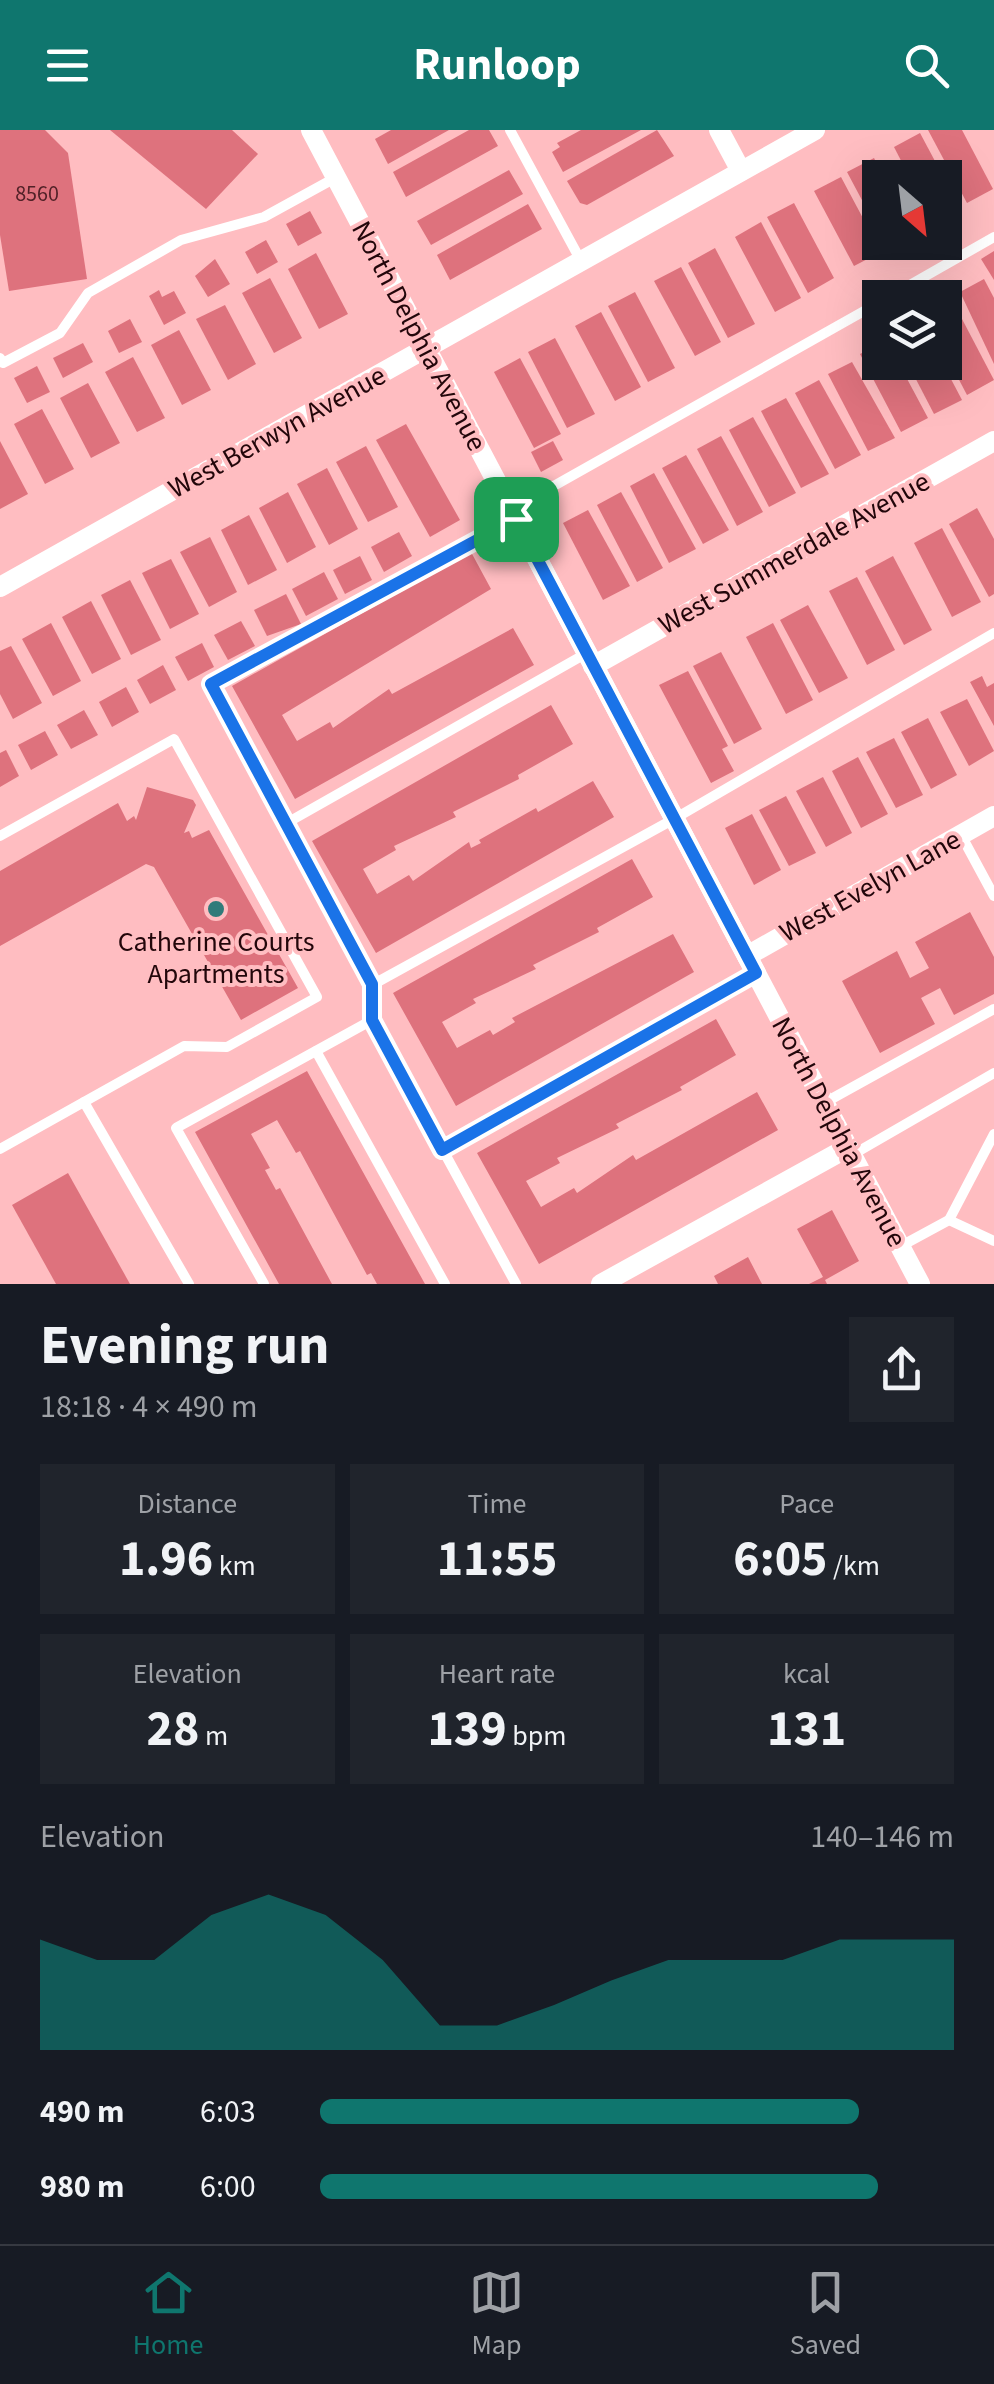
<!DOCTYPE html>
<html lang="en">
<head>
<meta charset="utf-8">
<style>
	body { margin:0; font-family:"Source Sans 3",sans-serif; background:#20242c; color:#f1f3f6; height:100vh; display:flex; flex-direction:column; font-size:38px; white-space:nowrap }
	* { box-sizing:border-box; margin:0 }
	p { font-size:32px; color:#9ea1a6 }
	.icon { flex:none; width:55px; height:55px; fill:none; stroke:currentColor; stroke-width:2; stroke-linecap:round; stroke-linejoin:round }
	.map { position:relative; height:1154px; overflow:hidden }
	.details { display:flex; flex-direction:column; background:#171b24; flex:1 }
	.details>* { flex:none }
	.needle { width:65px; rotate:152deg }
	.tools { position:absolute; left:862px; top:30px; display:grid; gap:20px }
	.tools a { display:grid; place-items:center; width:100px; height:100px; border-radius:0px; background:#171b24; box-shadow:0 10px 40px #0002; font-size:50px }
	.pin { position:absolute; display:grid; place-items:center; width:85px; height:85px; color:#fff; margin:-42px; border-radius:20px; box-shadow:0 5px 15px #0006 }
	.round { display:grid; place-items:center; flex:none; width:105px; height:105px; border-radius:0px; background:#20242c }
	.head { display:flex; align-items:center; justify-content:space-between; height:170px; padding:0 40px }
	h1 { font-size:55px; font-weight:700; line-height:75px }
	.metrics { display:grid; grid-template-columns:repeat(3,1fr); gap:15px; height:170px; padding:10px 40px }
	.metrics div { display:grid; align-content:center; border-radius:0px; background:#20242c; text-align:center }
	.metrics b { font-size:50px; font-weight:700 }
	.metrics small { font-size:28px; font-weight:400 }
	.metrics p { font-size:28px }
	.chart { height:280px; padding:20px 40px }
	.chart p { display:flex; justify-content:space-between }
	.chart svg { width:100%; height:180px; margin-top:10px; fill:#0f766e; opacity:.7 }
	ul { padding:0 40px; list-style:none; font-size:32px }
	li { display:grid; grid-template-columns:160px 120px 1fr; align-items:center; height:75px }
	li i { height:25px; border-radius:12px; background:#0f766e }
	header { display:flex; justify-content:space-between; align-items:center; height:130px; padding:0 40px; background:#0f766e; color:#fff; font-size:45px; font-weight:700 }
	.menu { display:flex; justify-content:space-around; align-items:center; height:140px; border-top:2px solid #363941; background:#171b24; font-size:28px; color:#9ea1a6 }
	.menu a { display:grid; justify-items:center; gap:5px }
	.menu .current { color:#0f766e }
	.map>svg:first-child { display:block }
	.building { fill:#de727d }
	.lines { fill:none; stroke-linecap:round; stroke-linejoin:round }
	.lane { stroke:#fff; stroke-width:10 }
	.street { stroke:#fff; stroke-width:20 }
	.route-casing { stroke:#fff; stroke-width:20 }
	.route { stroke:#1a73e8; stroke-width:12 }
	.poi-dot { fill:#317b7a; stroke:#ffbdc1; stroke-width:4 }
	.labels { text-anchor:middle; dominant-baseline:central; stroke-width:8; stroke-linejoin:round; paint-order:stroke }
	.number-label { font-size:22px; fill:#512127 }
	.street-label { font-size:28px; fill:#22060a; stroke:#ffbdc1 }
	.poi-label { font-size:28px; fill:#22060a; stroke:#ffbdc1 }
</style>
</head>
<body>
<header><svg class="icon" aria-label="menu" viewBox="0 0 24 24"><path d="M4 6h16M4 12h16M4 18h16"/></svg>Runloop<svg class="icon" aria-label="search" viewBox="0 0 24 24"><circle cx="10" cy="10" r="6"/><path d="M15 15l6 6"/></svg></header>
<div class="map">
<svg width="994" height="1154" viewBox="0 0 994 1154">
	<rect width="100%" height="100%" fill="#ffbdc1"/>
	<g class="building">
		<polygon points="0,0 45,0 68,23 87,149 9,161 0,105"/>
		<polygon points="110,0 232,0 258,24 206,79"/>
		<polygon points="391,0 449,0 388,34 375,9"/>
		<polygon points="469,0 489,0 498,16 406,67 393,42"/>
		<polygon points="581,0 641,0 563,42 552,22 560,17 557,13"/>
		<polygon points="657,0 674,26 587,75 580,73 567,51"/>
		<polygon points="928,0 962,0 993,59 967,73"/>
		<polygon points="920,3 944,48 910,48 894,17"/>
		<polygon points="874,28 884,48 880,48 880,104 847,42"/>
		<polygon points="509,40 523,64 431,115 417,91"/>
		<polygon points="841,47 881,122 854,136 814,61"/>
		<polygon points="945,49 960,78 945,86"/>
		<polygon points="794,73 834,148 808,163 767,87"/>
		<polygon points="528,74 542,99 450,150 437,125"/>
		<polygon points="310,81 322,103 298,116 286,94"/>
		<polygon points="761,92 801,168 775,182 735,107"/>
		<polygon points="266,110 278,132 257,144 245,122"/>
		<polygon points="715,118 755,194 728,208 688,133"/>
		<polygon points="994,121 994,150 981,129"/>
		<polygon points="316,123 348,184 319,199 288,139"/>
		<polygon points="215,129 230,154 208,167 195,146"/>
		<polygon points="681,137 721,212 695,226 654,151"/>
		<polygon points="270,148 302,208 274,223 242,163"/>
		<polygon points="984,149 994,168 994,234 960,162"/>
		<polygon points="159,160 162,167 174,161 186,183 164,195 149,166"/>
		<polygon points="635,162 675,238 648,252 608,176"/>
		<polygon points="951,168 994,250 967,265 945,223 945,172"/>
		<polygon points="225,175 256,234 228,250 196,189"/>
		<polygon points="601,182 641,257 615,271 575,196"/>
		<polygon points="130,189 142,212 119,223 108,201"/>
		<polygon points="179,200 211,260 182,275 151,215"/>
		<polygon points="555,208 595,284 567,298 528,222"/>
		<polygon points="83,213 93,232 63,248 53,228"/>
		<polygon points="880,214 880,232 898,232 928,288 901,302 860,224"/>
		<polygon points="133,227 165,288 137,302 105,242"/>
		<polygon points="520,228 561,304 534,318 494,242"/>
		<polygon points="852,232 895,308 868,321 828,244"/>
		<polygon points="907,232 942,232 962,270 934,284"/>
		<polygon points="37,236 50,262 27,273 14,248"/>
		<polygon points="819,250 861,325 835,339 795,263"/>
		<polygon points="88,253 120,313 91,328 60,268"/>
		<polygon points="786,268 829,344 801,358 761,281"/>
		<polygon points="42,279 74,339 45,354 14,294"/>
		<polygon points="753,287 796,363 769,377 729,300"/>
		<polygon points="406,294 460,390 430,407 376,310"/>
		<polygon points="721,306 763,382 737,396 697,319"/>
		<polygon points="0,311 28,364 0,379"/>
		<polygon points="553,311 563,330 541,342 531,322"/>
		<polygon points="366,316 398,377 368,392 336,332"/>
		<polygon points="686,325 729,400 703,414 662,338"/>
		<polygon points="327,338 358,399 329,415 297,354"/>
		<polygon points="654,343 696,419 669,433 630,356"/>
		<polygon points="288,362 316,417 287,433 259,378"/>
		<polygon points="621,362 663,438 637,452 597,375"/>
		<polygon points="977,378 994,409 994,464 989,467 949,394"/>
		<polygon points="588,380 630,456 603,470 563,393"/>
		<polygon points="249,385 277,440 248,455 221,400"/>
		<polygon points="942,398 981,472 952,487 914,413"/>
		<polygon points="399,402 412,426 384,442 371,417"/>
		<polygon points="210,407 237,462 209,477 180,422"/>
		<polygon points="471,422 491,459 282,585 297,611 330,592 333,598 389,559 392,564 513,498 534,535 295,669 232,556"/>
		<polygon points="360,426 372,450 345,464 333,440"/>
		<polygon points="893,426 932,500 904,515 865,441"/>
		<polygon points="171,429 199,484 170,499 142,443"/>
		<polygon points="324,442 338,469 306,486 292,459"/>
		<polygon points="857,447 895,520 867,535 829,461"/>
		<polygon points="130,450 161,510 131,525 101,465"/>
		<polygon points="286,464 301,494 267,506 254,480"/>
		<polygon points="91,471 121,529 92,544 62,487"/>
		<polygon points="808,475 848,548 819,563 780,490"/>
		<polygon points="241,491 255,516 228,530 214,505"/>
		<polygon points="51,493 81,551 53,566 22,509"/>
		<polygon points="773,493 813,570 786,584 746,507"/>
		<polygon points="202,513 214,537 188,551 175,527"/>
		<polygon points="11,516 42,573 13,589 0,564 0,521"/>
		<polygon points="721,522 762,599 734,614 693,536"/>
		<polygon points="163,535 176,560 150,574 137,550"/>
		<polygon points="688,541 728,616 722,619 734,641 711,653 659,555"/>
		<polygon points="982,546 987,557 994,553 994,596 970,552"/>
		<polygon points="126,557 139,582 112,597 99,572"/>
		<polygon points="967,569 994,621 969,636 940,582"/>
		<polygon points="551,575 573,614 518,645 519,649 453,682 456,687 394,716 396,720 363,739 377,764 409,745 413,751 469,712 471,718 481,713 479,710 536,678 538,682 593,651 614,687 376,823 312,711"/>
		<polygon points="84,580 98,605 71,619 57,595"/>
		<polygon points="928,588 957,645 931,659 901,602"/>
		<polygon points="45,601 58,625 31,640 18,615"/>
		<polygon points="894,608 923,665 896,678 866,622"/>
		<polygon points="6,620 19,646 0,657 0,623"/>
		<polygon points="858,627 888,684 861,698 832,641"/>
		<polygon points="823,647 852,703 826,717 796,661"/>
		<polygon points="147,657 193,670 196,675 184,703 189,701 192,708 209,700 298,858 241,890 154,737 146,734 0,816 0,741 118,673 127,691 134,686 136,690"/>
		<polygon points="786,666 816,723 789,736 759,680"/>
		<polygon points="752,684 781,740 754,755 725,698"/>
		<polygon points="632,729 653,767 597,798 599,802 533,835 536,839 473,869 476,873 442,892 457,918 490,900 493,905 515,892 512,888 673,804 694,842 456,976 393,863"/>
		<polygon points="970,782 994,827 994,864 954,885 940,858 921,868 935,894 880,923 842,851 897,821 910,848 929,838 915,812"/>
		<polygon points="716,889 736,925 680,957 682,960 616,994 619,998 557,1028 560,1033 526,1051 541,1077 574,1058 577,1063 633,1025 636,1030 757,962 778,1000 539,1134 477,1023"/>
		<polygon points="307,941 425,1154 377,1154 371,1143 367,1145 300,1021 296,1023 277,990 251,1004 270,1038 265,1040 276,1060 280,1058 332,1154 279,1154 195,1002"/>
		<polygon points="68,1043 130,1154 56,1154 12,1075"/>
		<polygon points="832,1080 859,1131 825,1150 827,1154 809,1154 823,1147 797,1099"/>
		<polygon points="748,1127 762,1154 718,1154 714,1146"/>
	</g>
	<g class="lines">
		<g class="lane">
			<polyline points="510,0 581,131"/>
			<polyline points="887,168 994,107"/>
			<polyline points="0,228 3,233 60,203 88,163 181,110 264,87 335,48"/>
			<polyline points="511,380 880,172"/>
			<polyline points="285,694 587,523"/>
			<polyline points="961,705 994,766"/>
			<polyline points="0,706 174,609 317,867 227,917 184,916 0,1019"/>
			<polyline points="372,855 674,689 994,503"/>
			<polyline points="372,890 372,855 211,554 516,389"/>
			<polyline points="316,921 445,1154"/>
			<polyline points="84,972 189,1154"/>
			<polyline points="824,973 994,879"/>
			<polyline points="443,1020 755,843"/>
			<polyline points="852,1025 994,943"/>
			<polyline points="949,1090 994,1111"/>
			<polyline points="901,1116 949,1090 994,1004"/>
			<polyline points="264,1154 176,998 372,890 516,1154"/>
		</g>
		<g class="street">
			<polyline points="311,0 920,1154"/>
			<polyline points="719,0 741,41"/>
			<polyline points="0,457 815,0"/>
			<polyline points="593,536 994,311"/>
			<polyline points="747,826 994,686"/>
			<polyline points="601,1154 847,1018"/>
		</g>
	</g>
	<g class="lines">
		<defs>
			<polygon id="route" points="516,389 756,843 442,1020 372,890 372,854 211,554"/>
		</defs>
		<use href="#route" class="route-casing"/>
		<use href="#route" class="route"/>
	</g>
	<circle class="poi-dot" cx="216" cy="779" r="10"/>
	<g class="labels">
		<g class="number-label">
			<text x="37" y="64">8560</text>
		</g>
		<g class="street-label">
			<text transform="translate(419 206) rotate(62)">North Delphia Avenue</text>
			<text transform="translate(277 302) rotate(-29)">West Berwyn Avenue</text>
			<text transform="translate(794 423) rotate(-29)">West Summerdale Avenue</text>
			<text transform="translate(870 756) rotate(-29)">West Evelyn Lane</text>
			<text transform="translate(839 1002) rotate(62)">North Delphia Avenue</text>
		</g>
		<g class="poi-label">
			<text x="216" y="812">Catherine Courts<tspan x="216" dy="32">Apartments</tspan></text>
		</g>
	</g>
</svg>
<div class="tools">
<a><svg class="needle" viewBox="-14 -14 28 28"><path d="M0-13l5 13h-10z" fill="#e53935"/><path d="M0 13l5-13h-10z" fill="#9ea1a6"/></svg></a>
<a><svg class="icon" aria-label="layers" viewBox="0 0 24 24"><path d="M12 4l9 5-9 5-9-5zM3 14l9 5 9-5"/></svg></a>
</div>
<div class="pin" style="left:516px;top:389px;background:#1e9e55"><svg class="icon" aria-label="arrive" viewBox="0 0 24 24"><path d="M6 21V4h12l-3 4 3 4H6"/></svg></div>
</div>
<section class="details">
<div class="head"><div><h1>Evening run</h1><p>18:18 · 4 × 490 m</p></div><a class="round"><svg class="icon" aria-label="share" viewBox="0 0 24 24"><path d="M12 15V3M7 8l5-5 5 5M5 13v7h14v-7"/></svg></a></div>
<div class="metrics">
<div><p>Distance</p><b>1.96<small> km</small></b></div>
<div><p>Time</p><b>11:55</b></div>
<div><p>Pace</p><b>6:05<small> /km</small></b></div>
</div>
<div class="metrics">
<div><p>Elevation</p><b>28<small> m</small></b></div>
<div><p>Heart rate</p><b>139<small> bpm</small></b></div>
<div><p>kcal</p><b>131</b></div>
</div>
<div class="chart"><p><span>Elevation</span>140–146 m</p>
<svg viewBox="0 0 160 44" preserveAspectRatio="none"><path d="M0 44V17L10 22L20 22L30 11L40 6L50 11L60 22L70 38L80 38L90 33L100 27L110 22L120 22L130 22L140 17L150 17L160 17V44z"/></svg>
</div>
<ul>
<li><b>490 m</b>6:03<i style="width:85%"></i></li>
<li><b>980 m</b>6:00<i style="width:88%"></i></li>
</ul>
</section>
<nav class="menu">
<a class="current"><svg class="icon" aria-label="home" viewBox="0 0 24 24"><path d="M3 11l9-7 9 7M6 9v11h12V9"/></svg>Home</a>
<a><svg class="icon" aria-label="map" viewBox="0 0 24 24"><path d="M3 6l6-2 6 2 6-2v14l-6 2-6-2-6 2zM9 4v14M15 6v14"/></svg>Map</a>
<a><svg class="icon" aria-label="saved" viewBox="0 0 24 24"><path d="M7 4h10v16l-5-4-5 4z"/></svg>Saved</a>
</nav>
</body>
</html>
